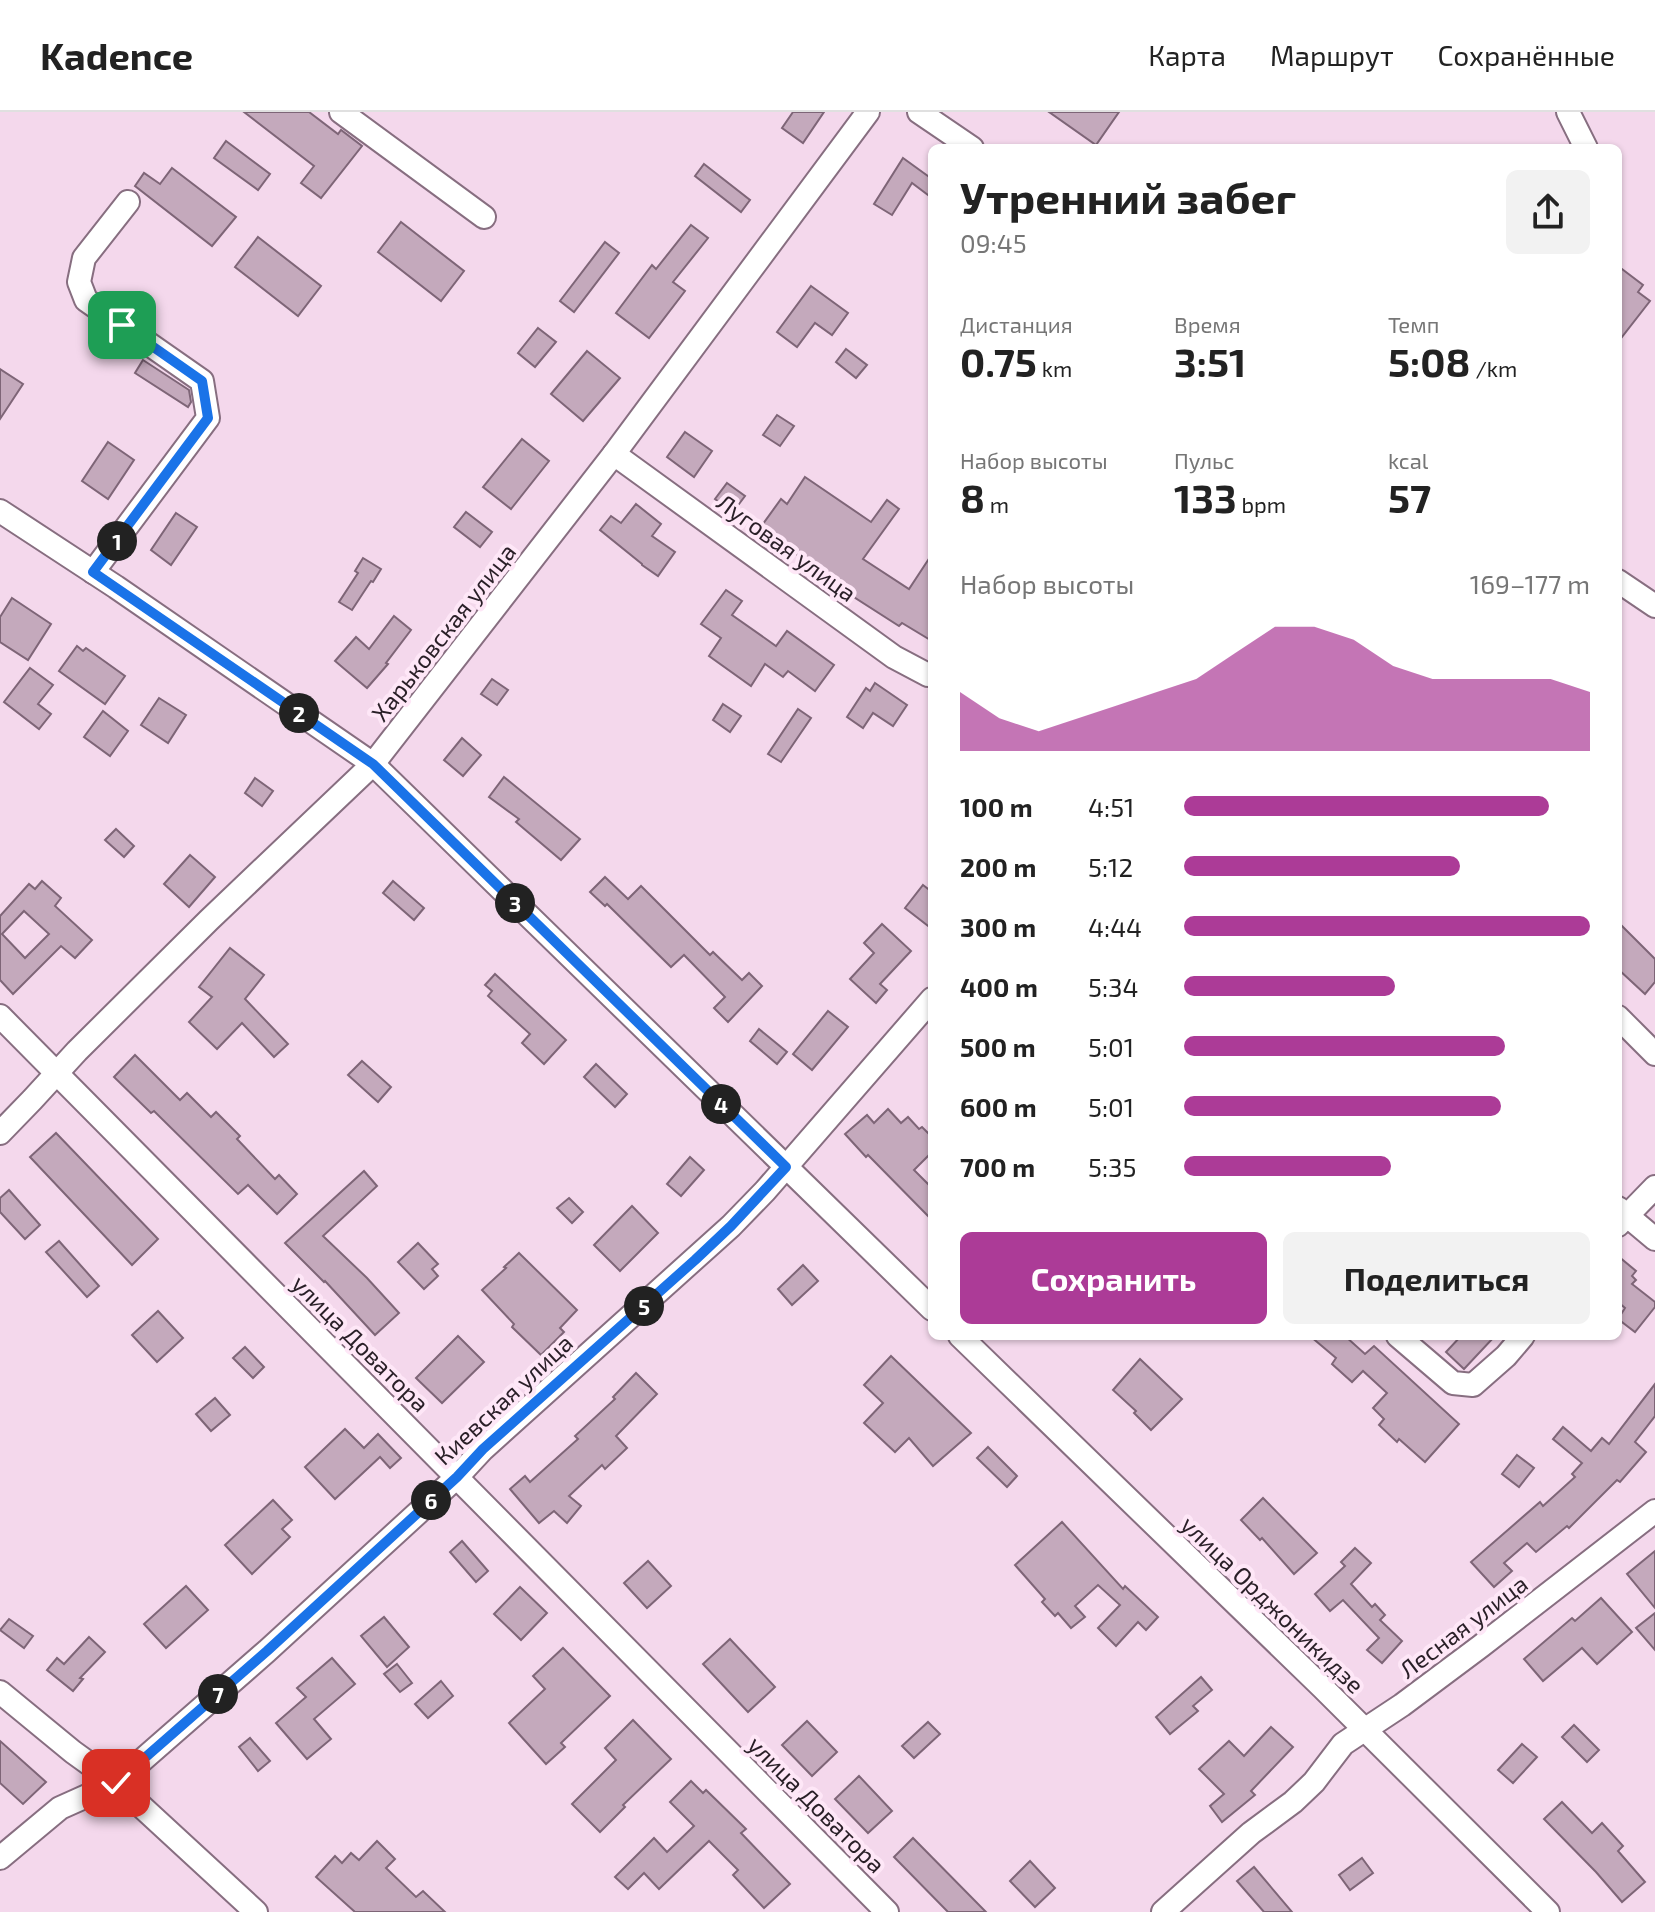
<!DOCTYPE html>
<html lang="ru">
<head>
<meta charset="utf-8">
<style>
	body { margin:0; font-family:"Exo 2",sans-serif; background:#f2f2f2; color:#222; height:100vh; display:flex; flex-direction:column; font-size:30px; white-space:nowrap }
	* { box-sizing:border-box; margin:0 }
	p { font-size:26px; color:#767676 }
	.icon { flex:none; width:44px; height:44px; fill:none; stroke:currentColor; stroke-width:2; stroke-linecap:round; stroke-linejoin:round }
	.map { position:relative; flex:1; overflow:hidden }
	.details { position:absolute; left:928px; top:32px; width:694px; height:1196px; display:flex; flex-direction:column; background:#fff; border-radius:12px; box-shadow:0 2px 6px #0004 }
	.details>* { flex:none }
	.pin { position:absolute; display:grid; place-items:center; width:68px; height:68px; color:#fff; margin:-34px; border-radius:16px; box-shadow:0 4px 12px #0006 }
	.km { position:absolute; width:40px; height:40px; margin:-20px; border-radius:50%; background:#222; color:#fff; font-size:22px; line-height:40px; text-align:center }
	.round { display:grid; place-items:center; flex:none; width:84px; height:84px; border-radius:12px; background:#f2f2f2 }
	.headline { display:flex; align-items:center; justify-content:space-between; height:136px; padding:0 32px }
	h1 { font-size:44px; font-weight:700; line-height:60px }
	.metrics { display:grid; grid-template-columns:repeat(3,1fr); gap:12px; height:136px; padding:8px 32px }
	.metrics div { display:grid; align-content:center }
	.metrics b { font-size:40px; font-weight:700 }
	.metrics small { font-size:22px; font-weight:400 }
	.metrics p { font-size:22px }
	.chart { height:224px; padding:16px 32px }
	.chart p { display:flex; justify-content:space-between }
	.chart svg { width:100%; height:144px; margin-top:8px; fill:#ac3b97; opacity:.7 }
	.button { display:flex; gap:16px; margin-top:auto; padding:16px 32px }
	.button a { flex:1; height:92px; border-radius:12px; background:#ac3b97; color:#fff; font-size:32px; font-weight:700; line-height:92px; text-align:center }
	.button a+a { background:#f2f2f2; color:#222 }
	ul { padding:0 32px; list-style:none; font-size:26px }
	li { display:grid; grid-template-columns:128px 96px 1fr; align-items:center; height:60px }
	li i { height:20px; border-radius:10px; background:#ac3b97 }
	header { display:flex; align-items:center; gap:48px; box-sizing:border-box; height:112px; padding:0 40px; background:#fff; border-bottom:2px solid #e0e0e0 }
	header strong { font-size:38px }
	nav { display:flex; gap:44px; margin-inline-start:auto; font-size:28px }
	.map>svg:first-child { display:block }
	.building { fill:#c4a9bc; stroke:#7e6577; stroke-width:2; fill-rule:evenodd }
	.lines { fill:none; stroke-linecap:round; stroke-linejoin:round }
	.minor-casing { stroke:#876e80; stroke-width:26 }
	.minor { stroke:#fff; stroke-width:22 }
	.route-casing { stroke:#fff; stroke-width:16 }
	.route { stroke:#1a73e8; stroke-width:10 }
	.labels { text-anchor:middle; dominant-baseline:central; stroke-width:8; stroke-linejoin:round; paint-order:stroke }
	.street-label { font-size:24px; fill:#291f27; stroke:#fee7f7 }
</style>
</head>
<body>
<header>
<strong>Kadence</strong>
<nav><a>Карта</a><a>Маршрут</a><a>Сохранённые</a></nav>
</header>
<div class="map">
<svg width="1655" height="1800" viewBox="0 0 1655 1800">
	<rect width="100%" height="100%" fill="#f4d8ec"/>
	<g class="building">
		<polygon points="244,0 309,0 338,22 341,18 362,34 321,86 301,71 314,54"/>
		<polygon points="793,0 824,0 803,31 782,16"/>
		<polygon points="1049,0 1119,0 1096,33"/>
		<polygon points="226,29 270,62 258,78 214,46"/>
		<polygon points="903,46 932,67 932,86 912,71 892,103 874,92"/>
		<polygon points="704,52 750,88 741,100 695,64"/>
		<polygon points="172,56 236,105 212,134 135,74 144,61 160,72"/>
		<polygon points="401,110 464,159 441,189 378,140"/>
		<polygon points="691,113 708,126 673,170 685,179 649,226 616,201 652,153 656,157"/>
		<polygon points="258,125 321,174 298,204 235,155"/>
		<polygon points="605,130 619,141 574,200 560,189"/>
		<polygon points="1618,154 1643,173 1638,180 1650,189 1618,230"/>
		<polygon points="811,174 848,201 832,223 815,211 797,235 777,220"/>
		<polygon points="538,216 556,230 535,255 518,241"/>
		<polygon points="846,237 867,253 856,266 836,250"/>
		<polygon points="587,239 620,266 583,309 551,282"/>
		<polygon points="143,248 189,278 191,290 188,295 135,261"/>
		<polygon points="0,257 23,272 0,307"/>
		<polygon points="777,303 794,314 780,334 763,323"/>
		<polygon points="685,320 712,339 694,365 667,345"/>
		<polygon points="522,327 549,349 511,397 483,375"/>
		<polygon points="108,330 134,348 108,387 82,369"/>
		<polygon points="805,365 871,410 887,388 899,397 863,447 909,477 932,442 932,529 902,511 899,514 832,471 834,469 760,416 781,387 787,392"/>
		<polygon points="727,371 745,384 733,400 715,387"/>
		<polygon points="636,392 661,412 652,424 675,440 658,464 642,453 642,452 600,418 611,404 621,411"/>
		<polygon points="466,400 492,420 480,435 454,415"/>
		<polygon points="176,401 197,415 171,453 151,438"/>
		<polygon points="363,446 381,457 373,470 371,469 352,498 339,490 358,461 355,459"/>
		<polygon points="726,478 742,489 732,503 776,534 787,519 834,553 815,579 788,559 783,565 765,552 751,574 709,544 721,526 701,512"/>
		<polygon points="12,486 51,512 28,548 0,530 0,505"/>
		<polygon points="394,504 411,518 386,551 388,552 367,576 335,549 356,525 369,537"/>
		<polygon points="77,534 83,539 86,536 125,564 105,592 59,559"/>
		<polygon points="30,556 53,573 38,592 51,602 39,617 4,590"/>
		<polygon points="492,567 508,578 497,593 481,582"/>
		<polygon points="875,571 907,593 893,614 873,601 863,616 847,605 866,576 870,579"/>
		<polygon points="159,586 186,603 168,631 141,613"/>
		<polygon points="723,592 741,604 730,620 713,608"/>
		<polygon points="798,597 811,606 781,650 768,642"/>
		<polygon points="103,599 128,619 110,644 84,625"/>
		<polygon points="462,626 481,643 463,664 444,648"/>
		<polygon points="504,665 580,727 561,748 516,710 519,707 489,685"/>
		<polygon points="255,666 273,679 262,694 245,681"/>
		<polygon points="116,717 134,734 124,745 105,728"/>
		<polygon points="190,743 215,765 189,795 164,772"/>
		<polygon points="605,765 628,787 641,774 710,843 713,840 742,868 749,861 762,874 728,910 714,896 725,885 684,843 671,855 607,792 605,794 590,780"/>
		<path d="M42 769 61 786 55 794 92 828 75 846 61 834 13 882 0 868V804L29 772 35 777ZM24 799 49 822 25 846 2 822Z"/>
		<polygon points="393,769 424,796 414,808 383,781"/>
		<polygon points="923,773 932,780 932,817 905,796"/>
		<polygon points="1618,810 1655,847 1655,870 1645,882 1618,857"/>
		<polygon points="882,812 911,839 880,872 887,878 876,891 850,867 874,841 864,831"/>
		<polygon points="230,836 264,863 245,887 288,932 274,945 242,911 217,937 189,910 212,885 199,875"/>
		<polygon points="495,862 566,928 544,952 522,931 530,922 488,884 492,879 485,873"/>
		<polygon points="828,899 848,915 812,958 793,942"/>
		<polygon points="759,917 787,940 777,952 750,929"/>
		<polygon points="135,943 180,988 187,981 211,1005 216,1000 240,1024 237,1027 275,1067 279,1063 297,1082 277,1102 248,1073 238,1082 154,999 151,1001 114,965"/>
		<polygon points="362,949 391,975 378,990 348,963"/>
		<polygon points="596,952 627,982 615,995 584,965"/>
		<polygon points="888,997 901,1011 908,1005 919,1017 922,1015 932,1025 932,1040 914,1058 932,1076 932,1108 868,1043 866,1045 845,1022 867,1003 874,1011"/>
		<polygon points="56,1021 158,1127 132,1153 30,1045"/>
		<polygon points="690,1045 704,1058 681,1084 667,1072"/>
		<polygon points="364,1059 377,1074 323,1124 367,1166 399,1201 375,1223 325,1169 324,1170 285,1131"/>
		<polygon points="9,1078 40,1113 25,1127 0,1100 0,1086"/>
		<polygon points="569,1086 583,1100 572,1111 557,1096"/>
		<polygon points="632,1094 658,1121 620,1159 594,1133"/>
		<polygon points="59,1129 99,1174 87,1185 46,1140"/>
		<polygon points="418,1131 438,1152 432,1157 438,1164 424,1177 398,1150"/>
		<polygon points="519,1141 577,1198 560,1216 564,1220 541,1243 512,1215 514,1212 482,1178 506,1156 504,1155"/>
		<polygon points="1618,1144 1636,1159 1632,1164 1636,1168 1632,1172 1655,1190 1655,1195 1635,1220 1618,1207 1625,1196 1618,1190"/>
		<polygon points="803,1153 818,1169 792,1193 778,1177"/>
		<polygon points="158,1199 183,1226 157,1250 132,1223"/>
		<polygon points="458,1224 484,1250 442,1291 416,1266"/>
		<polygon points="1310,1224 1345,1224 1365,1242 1374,1234 1459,1312 1425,1350 1399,1327 1397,1330 1379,1313 1384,1307 1373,1296 1387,1281 1363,1259 1352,1270 1332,1252 1336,1246"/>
		<polygon points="1461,1224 1495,1224 1464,1257 1446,1240"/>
		<polygon points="245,1235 264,1255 253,1266 233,1246"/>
		<polygon points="891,1244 971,1321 933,1354 909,1326 895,1340 864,1311 883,1291 864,1273"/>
		<polygon points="1140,1247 1182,1287 1151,1318 1134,1301 1136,1299 1113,1278"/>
		<polygon points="636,1261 657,1282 616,1324 627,1336 605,1357 602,1353 569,1384 581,1394 567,1411 554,1399 539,1411 510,1377 525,1364 530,1370 578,1327 575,1324 615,1287 613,1285"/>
		<polygon points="1655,1272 1655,1304 1635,1330 1646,1340 1620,1370 1617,1368 1569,1416 1567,1414 1536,1440 1527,1431 1504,1451 1512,1459 1494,1475 1471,1450 1540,1390 1543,1394 1575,1365 1572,1362 1582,1351 1553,1327 1563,1315 1591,1339 1602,1326 1609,1332"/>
		<polygon points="215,1286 230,1303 211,1319 196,1302"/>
		<polygon points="345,1317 364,1336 378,1322 401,1346 390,1356 380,1345 335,1387 305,1355"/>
		<polygon points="988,1335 1017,1364 1007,1375 977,1346"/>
		<polygon points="1517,1343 1534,1356 1519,1375 1502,1362"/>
		<polygon points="1263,1386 1317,1441 1294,1462 1262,1426 1260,1428 1241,1408"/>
		<polygon points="273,1388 292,1408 282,1417 290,1425 252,1462 225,1433"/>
		<polygon points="1062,1410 1123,1477 1125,1474 1158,1505 1146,1518 1138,1510 1116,1534 1098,1516 1120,1493 1098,1473 1075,1494 1085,1505 1071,1516 1058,1501 1055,1504 1042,1490 1045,1487 1015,1453"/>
		<polygon points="462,1429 488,1459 476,1470 450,1440"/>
		<polygon points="1355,1436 1371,1451 1351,1472 1372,1495 1375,1492 1385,1503 1380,1508 1402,1529 1382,1551 1367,1538 1379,1526 1343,1488 1330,1499 1315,1482 1345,1454 1341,1450"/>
		<polygon points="1655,1439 1655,1496 1627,1462"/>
		<polygon points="648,1449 671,1474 647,1496 624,1471"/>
		<polygon points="186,1474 208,1498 166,1536 144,1512"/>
		<polygon points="520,1475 547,1501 521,1528 494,1502"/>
		<polygon points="1601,1486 1632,1520 1597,1552 1582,1536 1543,1569 1524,1547 1572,1506 1575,1509"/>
		<polygon points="1655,1501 1655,1538 1636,1516"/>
		<polygon points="384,1505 409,1535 387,1555 361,1524"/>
		<polygon points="9,1507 33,1524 24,1536 0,1518"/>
		<polygon points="89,1525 105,1540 80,1566 83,1567 73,1579 47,1558 57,1546 64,1552"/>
		<polygon points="730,1527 775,1575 748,1600 703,1552"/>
		<polygon points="563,1536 610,1584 561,1631 565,1635 546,1652 509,1611 545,1577 533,1564"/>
		<polygon points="332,1546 355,1572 314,1607 331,1627 307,1647 276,1611 306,1585 297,1576"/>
		<polygon points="397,1552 412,1571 400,1580 384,1562"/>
		<polygon points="1201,1565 1212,1578 1193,1594 1198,1599 1170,1622 1156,1605"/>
		<polygon points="441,1569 453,1584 428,1606 415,1592"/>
		<polygon points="633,1608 671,1647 623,1693 625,1695 600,1720 572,1692 616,1648 605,1636"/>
		<polygon points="807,1609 837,1640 812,1664 782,1633"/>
		<polygon points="928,1610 940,1622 914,1646 902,1634"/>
		<polygon points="1574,1613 1599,1638 1587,1650 1562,1625"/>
		<polygon points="1271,1615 1293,1635 1251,1679 1255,1683 1222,1710 1210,1694 1224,1682 1199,1657 1229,1629 1244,1644"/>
		<polygon points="250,1626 270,1649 258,1659 239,1635"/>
		<polygon points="0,1629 46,1670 23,1692 0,1671"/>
		<polygon points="1522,1632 1537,1645 1513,1671 1498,1658"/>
		<polygon points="859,1664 892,1699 868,1721 835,1687"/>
		<polygon points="691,1669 703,1681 706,1678 746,1717 741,1721 790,1772 764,1796 733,1763 738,1758 709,1729 659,1777 644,1761 628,1777 615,1765 654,1726 667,1740 694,1714 670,1690"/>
		<polygon points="1562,1690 1592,1721 1602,1711 1623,1734 1618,1739 1645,1770 1622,1790 1596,1760 1544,1707"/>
		<polygon points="913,1726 986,1800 948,1800 894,1745"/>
		<polygon points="377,1729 395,1747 386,1756 416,1785 423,1779 445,1800 355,1800 316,1765 335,1744 342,1751 351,1741 359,1748"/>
		<polygon points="1362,1746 1373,1761 1350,1778 1339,1763"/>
		<polygon points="1030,1749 1055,1776 1035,1795 1010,1769"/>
		<polygon points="1254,1755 1292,1800 1264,1800 1237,1769"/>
	</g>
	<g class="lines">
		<defs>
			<g id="minor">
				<polyline points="341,0 484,105"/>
				<polyline points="919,0 972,36"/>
				<polyline points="1568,0 1586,36"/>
				<polyline points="614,342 894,545 928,563 932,563"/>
				<polyline points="0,399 116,475 373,652 932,1197"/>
				<polyline points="93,460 208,306 202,269 86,188 79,170 84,146 128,90"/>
				<polyline points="1618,469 1655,494"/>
				<polyline points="0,904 887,1800"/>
				<polyline points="1618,905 1655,942"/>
				<polyline points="0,1021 32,988 77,939 209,808 373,652 614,342 868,0"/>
				<polyline points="1618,1096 1655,1127"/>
				<polyline points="1618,1113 1655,1075"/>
				<polyline points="960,1224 1322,1575 1548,1800"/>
				<polyline points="1398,1224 1453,1271 1473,1273 1506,1244 1523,1224"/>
				<polyline points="0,1580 73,1640 116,1671 256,1800"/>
				<polyline points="0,1746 60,1696 116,1671 267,1539 457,1365 483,1337 731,1114 765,1079 932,887"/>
				<polyline points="1163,1800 1251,1721 1293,1690 1314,1670 1343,1632 1402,1593 1481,1534 1655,1399"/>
			</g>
		</defs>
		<use href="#minor" class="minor-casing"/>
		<use href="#minor" class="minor"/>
	</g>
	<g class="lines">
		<defs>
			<polyline id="route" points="116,1671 267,1539 457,1365 483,1337 695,1148 731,1114 786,1055 373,652 93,460 208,306 202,269 122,213"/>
		</defs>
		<use href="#route" class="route-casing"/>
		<use href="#route" class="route"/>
	</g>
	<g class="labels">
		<g class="street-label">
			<text transform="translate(787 435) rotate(36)">Луговая улица</text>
			<text transform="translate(443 520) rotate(-52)">Харьковская улица</text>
			<text transform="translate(361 1231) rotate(45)">улица Доватора</text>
			<text transform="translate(503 1287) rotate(-43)">Киевская улица</text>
			<text transform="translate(1273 1492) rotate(44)">улица Орджоникидзе</text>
			<text transform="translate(1463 1514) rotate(-37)">Лесная улица</text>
			<text transform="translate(817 1692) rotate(45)">улица Доватора</text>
		</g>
	</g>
</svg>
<div class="pin" style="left:122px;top:213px;background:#1e9e55"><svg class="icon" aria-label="arrive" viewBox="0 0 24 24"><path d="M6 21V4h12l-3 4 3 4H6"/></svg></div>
<div class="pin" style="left:116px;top:1671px;background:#d93025"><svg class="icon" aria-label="check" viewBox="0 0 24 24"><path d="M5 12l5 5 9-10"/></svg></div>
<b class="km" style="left:117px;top:429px">1</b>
<b class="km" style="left:299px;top:601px">2</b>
<b class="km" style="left:515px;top:791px">3</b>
<b class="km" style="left:721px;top:992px">4</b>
<b class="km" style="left:644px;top:1194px">5</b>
<b class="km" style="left:431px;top:1388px">6</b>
<b class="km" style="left:218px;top:1582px">7</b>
<section class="details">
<div class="headline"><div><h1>Утренний забег</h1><p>09:45</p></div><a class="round"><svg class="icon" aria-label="share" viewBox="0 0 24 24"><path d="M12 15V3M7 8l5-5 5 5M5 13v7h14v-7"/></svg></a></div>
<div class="metrics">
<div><p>Дистанция</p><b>0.75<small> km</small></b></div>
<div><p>Время</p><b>3:51</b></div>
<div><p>Темп</p><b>5:08<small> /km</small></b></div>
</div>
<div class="metrics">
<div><p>Набор высоты</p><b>8<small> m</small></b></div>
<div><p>Пульс</p><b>133<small> bpm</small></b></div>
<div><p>kcal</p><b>57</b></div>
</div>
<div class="chart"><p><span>Набор высоты</span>169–177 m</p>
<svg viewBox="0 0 160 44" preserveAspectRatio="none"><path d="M0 44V26L10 34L20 38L30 34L40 30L50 26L60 22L70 14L80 6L90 6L100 10L110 18L120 22L130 22L140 22L150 22L160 26V44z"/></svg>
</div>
<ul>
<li><b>100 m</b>4:51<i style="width:90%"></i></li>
<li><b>200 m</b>5:12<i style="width:68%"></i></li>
<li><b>300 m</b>4:44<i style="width:100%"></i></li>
<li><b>400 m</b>5:34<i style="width:52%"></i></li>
<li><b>500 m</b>5:01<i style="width:79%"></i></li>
<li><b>600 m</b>5:01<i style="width:78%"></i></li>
<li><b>700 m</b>5:35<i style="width:51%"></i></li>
</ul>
<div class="button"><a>Сохранить</a><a>Поделиться</a></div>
</section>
</div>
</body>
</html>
